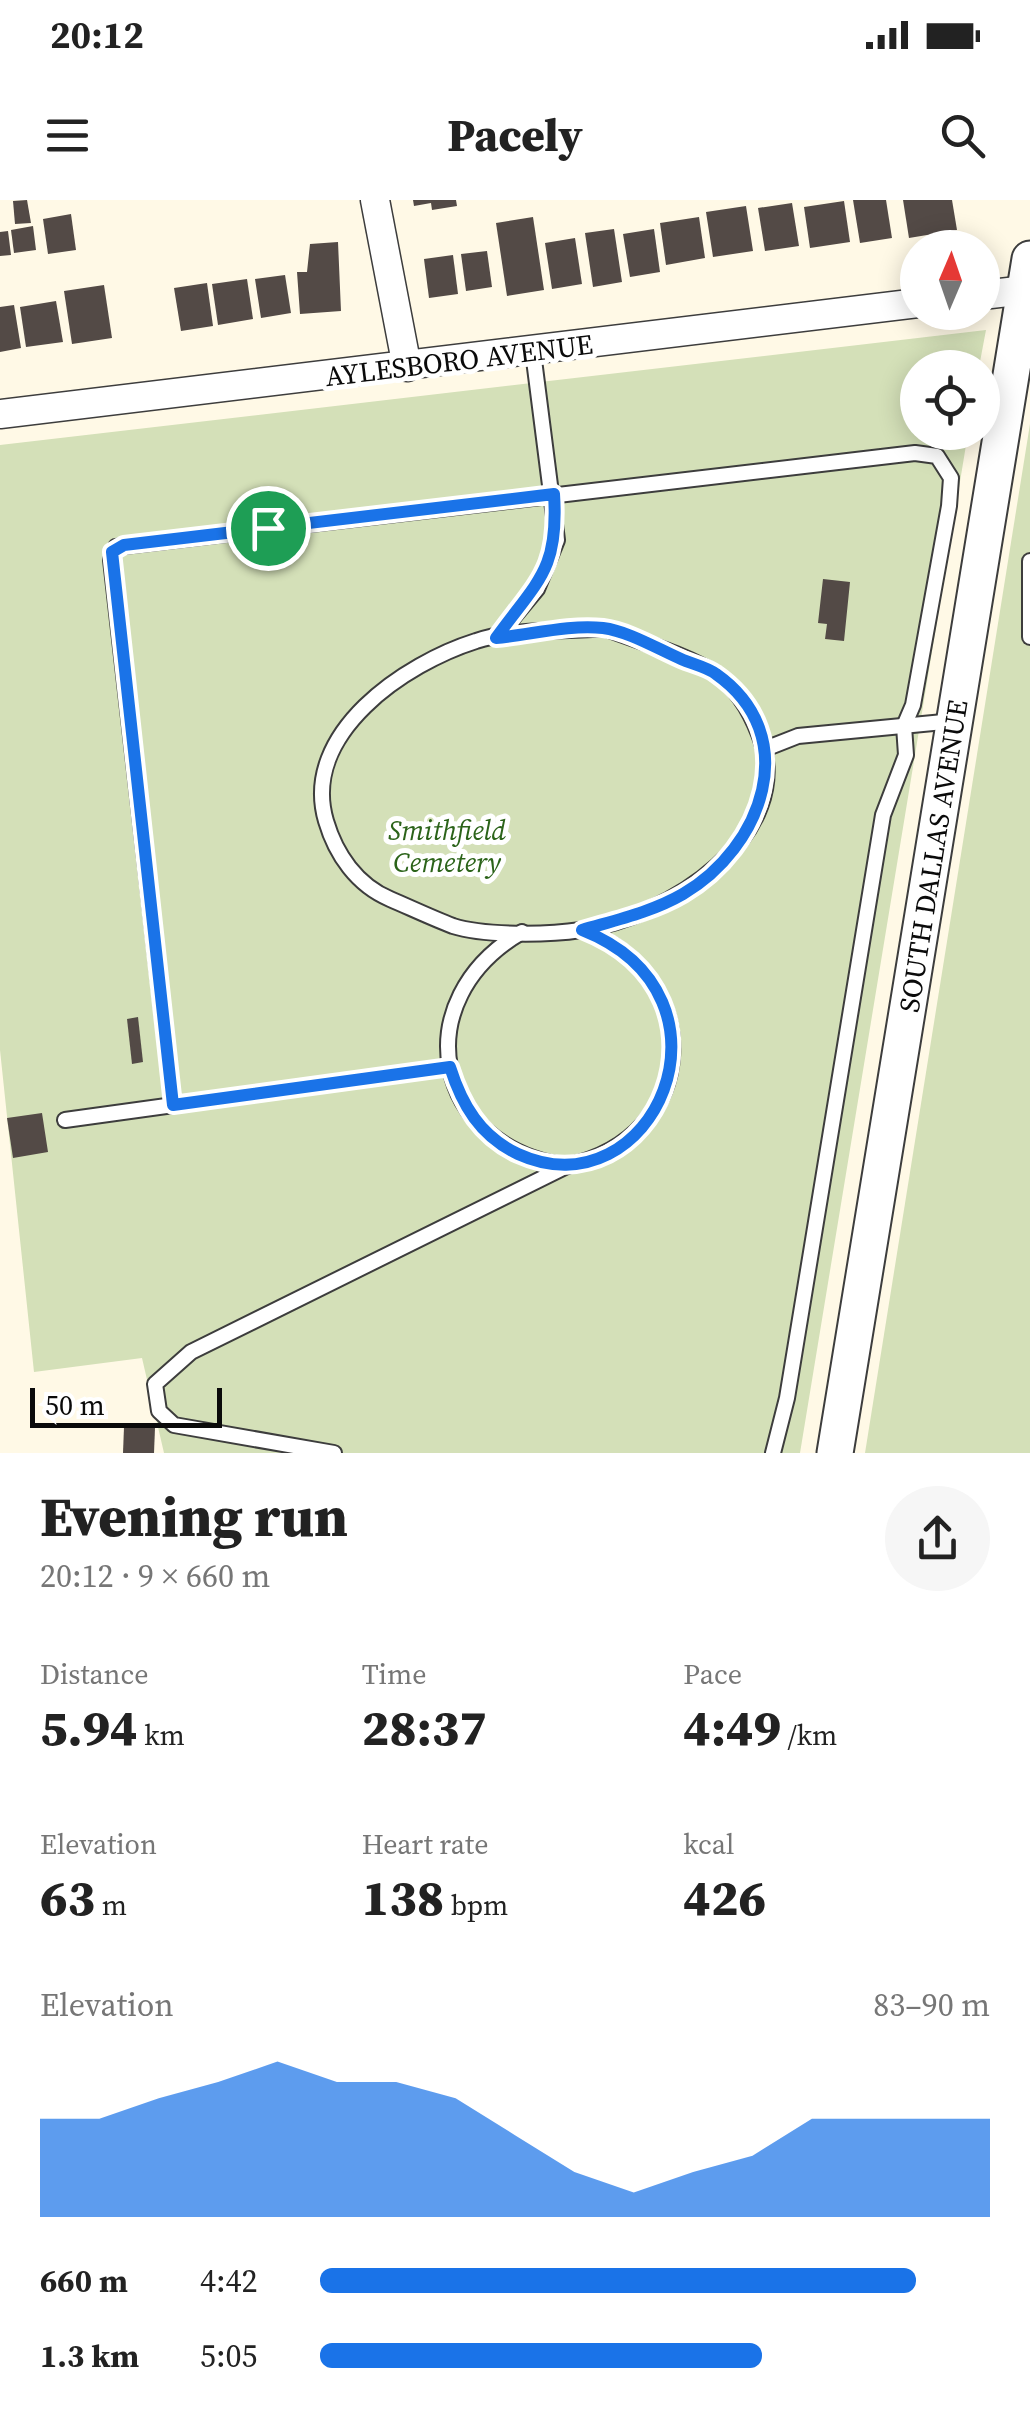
<!DOCTYPE html>
<html lang="en">
<head>
<meta charset="utf-8">
<style>
	body { margin:0; font-family:"Source Serif 4",serif; background:#f6f6f6; color:#222; height:100vh; display:flex; flex-direction:column; font-size:38px; white-space:nowrap }
	* { box-sizing:border-box; margin:0 }
	p { font-size:32px; color:#767676 }
	.icon { flex:none; width:55px; height:55px; fill:none; stroke:currentColor; stroke-width:2; stroke-linecap:round; stroke-linejoin:round }
	.map { position:relative; height:1253px; overflow:hidden }
	.panel { display:flex; flex-direction:column; background:#fff; flex:1 }
	.panel>* { flex:none }
	.needle { width:65px; rotate:2deg }
	.fabs { position:absolute; left:900px; top:30px; display:grid; gap:20px }
	.fabs a { display:grid; place-items:center; width:100px; height:100px; border-radius:50%; background:#fff; box-shadow:0 5px 25px #0003; font-size:50px }
	.scale { position:absolute; left:30px; bottom:25px; width:192px; box-sizing:border-box; padding-left:10px; border:5px solid #0a0a0a; border-top:0; font-size:28px; line-height:35px; white-space:nowrap; color:#0a0a0a; -webkit-text-stroke:8px #fff; paint-order:stroke }
	.pin { position:absolute; display:grid; place-items:center; width:85px; height:85px; color:#fff; margin:-42px; border:5px solid #fff; border-radius:50%; box-shadow:0 2px 10px #0007 }
	.round { display:grid; place-items:center; flex:none; width:105px; height:105px; border-radius:52px; background:#f6f6f6 }
	.headline { display:flex; align-items:center; justify-content:space-between; height:170px; padding:0 40px }
	h1 { font-size:55px; font-weight:800; line-height:75px }
	.metrics { display:grid; grid-template-columns:repeat(3,1fr); gap:15px; height:170px; padding:10px 40px }
	.metrics div { display:grid; align-content:center }
	.metrics b { font-size:50px; font-weight:800 }
	.metrics small { font-size:28px; font-weight:400 }
	.metrics p { font-size:28px }
	.chart { height:280px; padding:20px 40px }
	.chart p { display:flex; justify-content:space-between }
	.chart svg { width:100%; height:180px; margin-top:10px; fill:#1a73e8; opacity:.7 }
	ul { padding:0 40px; list-style:none; font-size:32px }
	li { display:grid; grid-template-columns:160px 120px 1fr; align-items:center; height:75px }
	li i { height:25px; border-radius:12px; background:#1a73e8 }
	.status { display:flex; justify-content:space-between; align-items:center; height:70px; padding:0 50px; background:#fff; direction:ltr }
	.status svg { height:28px; fill:currentColor }
	header { display:flex; justify-content:space-between; align-items:center; height:130px; padding:0 40px; background:#fff; font-size:45px; font-weight:800 }
	.map>svg:first-child { display:block }
	.cemetery { fill:#d4e0b8 }
	.building { fill:#534a46 }
	.lines { fill:none; stroke-linecap:round; stroke-linejoin:round }
	.service-casing { stroke:#3d3d3d; stroke-width:18 }
	.minor-casing { stroke:#3d3d3d; stroke-width:31 }
	.tertiary-casing { stroke:#3d3d3d; stroke-width:39 }
	.service { stroke:#fff; stroke-width:14 }
	.minor { stroke:#fff; stroke-width:28 }
	.tertiary { stroke:#fff; stroke-width:35 }
	.route-casing { stroke:#fff; stroke-width:20 }
	.route { stroke:#1a73e8; stroke-width:12 }
	.labels { text-anchor:middle; dominant-baseline:central; stroke-width:10; stroke-linejoin:round; paint-order:stroke }
	.street-label { font-size:28px; fill:#0a0a0a; stroke:#fff }
	.park-label { font-size:28px; font-style:italic; fill:#2b6319; stroke:#fff }
</style>
</head>
<body>
<div class="status"><b>20:12</b><svg viewBox="0 0 49 12"><path d="M0 12V9h3v3zM5 12V6h3v6zM10 12V3h3v9zM15 12V0h3v12zM26 1h20v11H26zM47 4h2v5h-2z"/></svg></div>
<header><svg class="icon" aria-label="menu" viewBox="0 0 24 24"><path d="M4 6h16M4 12h16M4 18h16"/></svg>Pacely<svg class="icon" aria-label="search" viewBox="0 0 24 24"><circle cx="10" cy="10" r="6"/><path d="M15 15l6 6"/></svg></header>
<div class="map">
<svg width="1030" height="1253" viewBox="0 0 1030 1253">
	<rect width="100%" height="100%" fill="#fff9e6"/>
	<g class="cemetery">
		<polygon points="986,130 979,167 918,168 918,232 968,233 800,1253 164,1253 142,1158 34,1172 0,850 0,245"/>
		<polygon points="1030,224 1030,1253 865,1253"/>
	</g>
	<g class="building">
		<polygon points="27,0 31,23 15,24 13,1"/>
		<polygon points="413,0 456,0 457,6 432,10 431,3 414,6"/>
		<polygon points="853,0 886,0 892,38 860,43"/>
		<polygon points="903,0 952,0 957,30 909,38"/>
		<polygon points="844,1 850,42 810,48 804,7"/>
		<polygon points="792,3 799,46 765,51 758,8"/>
		<polygon points="746,6 753,51 713,57 706,12"/>
		<polygon points="71,14 76,50 48,54 43,19"/>
		<polygon points="533,17 544,90 507,96 496,23"/>
		<polygon points="699,17 705,58 666,65 660,23"/>
		<polygon points="33,26 36,50 14,53 11,30"/>
		<polygon points="614,29 622,82 593,87 585,33"/>
		<polygon points="654,29 660,72 630,77 623,34"/>
		<polygon points="8,31 11,55 0,56 0,32"/>
		<polygon points="575,38 582,84 552,89 545,43"/>
		<polygon points="338,42 341,111 300,114 297,72 307,72 310,44"/>
		<polygon points="487,51 492,87 466,91 461,54"/>
		<polygon points="453,55 458,94 429,98 424,59"/>
		<polygon points="285,75 291,113 261,118 255,79"/>
		<polygon points="247,79 253,119 218,125 212,84"/>
		<polygon points="207,83 213,126 181,131 174,88"/>
		<polygon points="104,85 112,138 72,144 64,91"/>
		<polygon points="56,101 63,142 26,147 20,107"/>
		<polygon points="14,105 21,148 0,152 0,107"/>
		<polygon points="823,379 850,382 844,441 825,439 827,424 818,423"/>
		<polygon points="138,817 143,862 132,864 127,819"/>
		<polygon points="42,913 48,952 13,958 7,918"/>
		<polygon points="124,1227 155,1228 154,1253 123,1253"/>
	</g>
	<g class="lines">
		<defs>
			<g id="service">
				<polyline points="1030,361 1030,437"/>
				<path d="M604 428C639 442 684 453 716 474 737 488 750 511 759 534 800 635 666 719 581 730 548 735 484 736 453 726 432 718 411 708 390 699 357 685 336 655 326 621 300 533 406 463 476 441 514 428 564 432 604 428Z"/>
				<polyline points="496,438 537,389 557,340 533,152"/>
				<polyline points="765,549 798,536 954,521"/>
				<path d="M522 732C405 800 432 947 567 966"/>
				<polyline points="173,905 111,360 116,347 915,253 937,256 951,278 949,306 913,505 904,526 906,555 883,615 787,1198 773,1253"/>
				<polyline points="65,920 449,867"/>
				<path d="M334 1253 174 1225 159 1211 155 1184 191 1152 567 966C701 937 708 779 583 730"/>
			</g>
			<g id="minor">
				<polyline points="375,0 407,167"/>
				<polyline points="982,95 1025,90"/>
				<polyline points="0,214 918,103"/>
			</g>
			<polyline id="tertiary" points="835,1253 1030,59"/>
		</defs>
		<use href="#service" class="service-casing"/>
		<use href="#minor" class="minor-casing"/>
		<use href="#tertiary" class="tertiary-casing"/>
		<use href="#service" class="service"/>
		<use href="#minor" class="minor"/>
		<use href="#tertiary" class="tertiary"/>
	</g>
	<g class="lines">
		<defs>
			<path id="route" d="M554 294C559 370 538 380 496 438 529 435 570 424 603 428 628 431 658 449 681 459 692 464 707 467 716 474 804 536 762 648 683 694 652 712 616 720 582 730 751 797 652 1015 518 954 480 936 462 905 450 867L173 905 112 352 124 345Z"/>
		</defs>
		<use href="#route" class="route-casing"/>
		<use href="#route" class="route"/>
	</g>
	<g class="labels">
		<g class="street-label">
			<text transform="translate(459 160) rotate(-7)">AYLESBORO AVENUE</text>
			<text transform="translate(933 656) rotate(-81)">SOUTH DALLAS AVENUE</text>
		</g>
		<g class="park-label">
			<text x="447" y="630">Smithfield<tspan x="447" dy="32">Cemetery</tspan></text>
		</g>
	</g>
</svg>
<div class="fabs">
<a><svg class="needle" viewBox="-14 -14 28 28"><path d="M0-13l5 13h-10z" fill="#e53935"/><path d="M0 13l5-13h-10z" fill="#767676"/></svg></a>
<a><svg class="icon" aria-label="locate" viewBox="0 0 24 24"><circle cx="12" cy="12" r="6"/><path d="M12 2v4M12 18v4M2 12h4M18 12h4"/></svg></a>
</div>
<div class="scale">50 m</div>
<div class="pin" style="left:268px;top:328px;background:#1e9e55"><svg class="icon" aria-label="arrive" viewBox="0 0 24 24"><path d="M6 21V4h12l-3 4 3 4H6"/></svg></div>
</div>
<section class="panel">
<div class="headline"><div><h1>Evening run</h1><p>20:12 · 9 × 660 m</p></div><a class="round"><svg class="icon" aria-label="share" viewBox="0 0 24 24"><path d="M12 15V3M7 8l5-5 5 5M5 13v7h14v-7"/></svg></a></div>
<div class="metrics">
<div><p>Distance</p><b>5.94<small> km</small></b></div>
<div><p>Time</p><b>28:37</b></div>
<div><p>Pace</p><b>4:49<small> /km</small></b></div>
</div>
<div class="metrics">
<div><p>Elevation</p><b>63<small> m</small></b></div>
<div><p>Heart rate</p><b>138<small> bpm</small></b></div>
<div><p>kcal</p><b>426</b></div>
</div>
<div class="chart"><p><span>Elevation</span>83–90 m</p>
<svg viewBox="0 0 160 44" preserveAspectRatio="none"><path d="M0 44V20L10 20L20 15L30 11L40 6L50 11L60 11L70 15L80 24L90 33L100 38L110 33L120 29L130 20L140 20L150 20L160 20V44z"/></svg>
</div>
<ul>
<li><b>660 m</b>4:42<i style="width:89%"></i></li>
<li><b>1.3 km</b>5:05<i style="width:66%"></i></li>
</ul>
</section>
</body>
</html>
